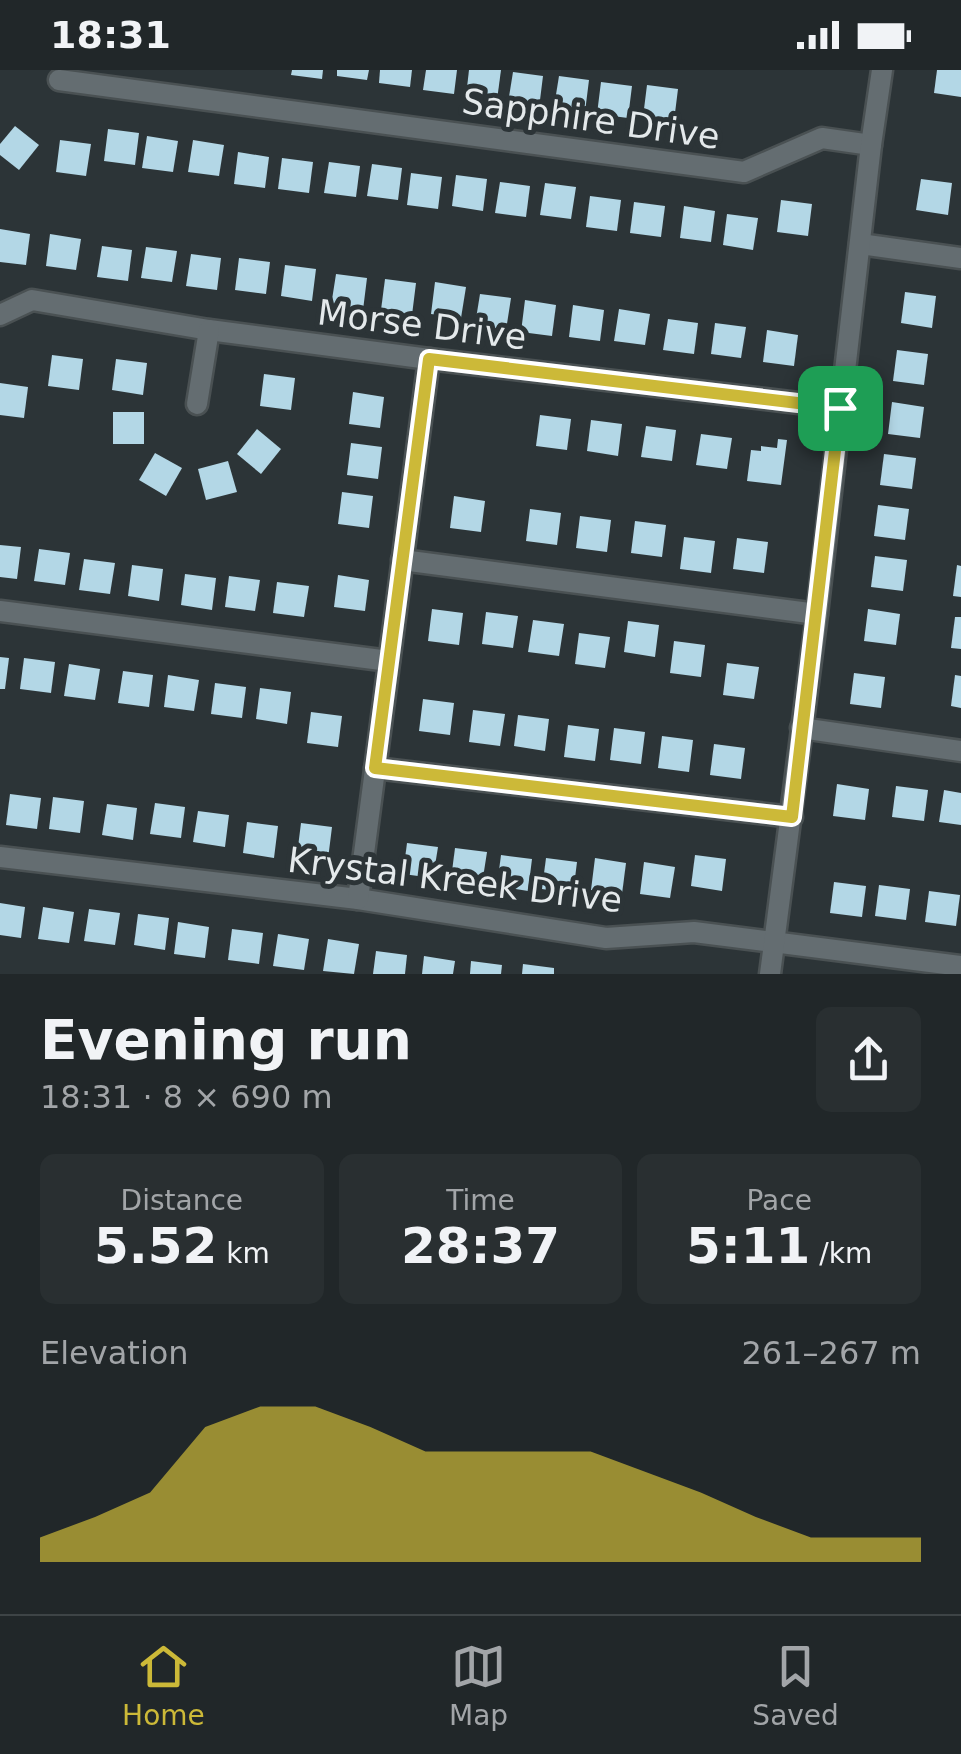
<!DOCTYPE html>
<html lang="en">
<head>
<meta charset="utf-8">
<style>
	body { margin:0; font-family:"DejaVu Sans",sans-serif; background:#292f31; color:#f1f3f6; height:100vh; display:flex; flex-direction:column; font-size:38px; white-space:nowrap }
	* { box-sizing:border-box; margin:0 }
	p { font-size:32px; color:#a2a5a8 }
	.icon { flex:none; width:55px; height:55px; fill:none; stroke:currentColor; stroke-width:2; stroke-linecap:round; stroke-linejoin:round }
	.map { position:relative; height:904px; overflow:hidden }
	.drawer { display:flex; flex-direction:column; background:#212729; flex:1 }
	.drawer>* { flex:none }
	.pin { position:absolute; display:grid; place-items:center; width:85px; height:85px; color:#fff; margin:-42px; border-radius:20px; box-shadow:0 5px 15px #0006 }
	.round { display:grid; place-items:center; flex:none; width:105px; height:105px; border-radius:15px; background:#292f31 }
	.summary { display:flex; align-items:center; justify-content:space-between; height:170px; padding:0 40px }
	h1 { font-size:55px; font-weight:700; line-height:75px }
	.figures { display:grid; grid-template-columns:repeat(3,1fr); gap:15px; height:170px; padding:10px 40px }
	.figures div { display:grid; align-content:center; border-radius:15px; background:#292f31; text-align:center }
	.figures b { font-size:50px; font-weight:700 }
	.figures small { font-size:28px; font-weight:400 }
	.figures p { font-size:28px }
	.chart { height:280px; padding:20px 40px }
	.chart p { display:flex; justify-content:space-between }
	.chart svg { width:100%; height:180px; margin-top:10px; fill:#ccb938; opacity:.7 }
	.status { display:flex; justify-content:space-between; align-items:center; height:70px; padding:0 50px; background:#212729; direction:ltr }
	.status svg { height:28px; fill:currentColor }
	.dock { display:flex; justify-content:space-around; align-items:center; height:140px; border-top:2px solid #3e4446; background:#212729; font-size:28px; color:#a2a5a8 }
	.dock a { display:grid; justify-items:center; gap:5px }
	.dock .on { color:#ccb938 }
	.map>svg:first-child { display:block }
	.building { fill:#b3d7e6 }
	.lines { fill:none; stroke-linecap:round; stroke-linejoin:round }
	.minor-casing { stroke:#4a5153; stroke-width:25 }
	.minor { stroke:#646d71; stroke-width:20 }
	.route-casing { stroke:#fff; stroke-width:20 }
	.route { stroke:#ccb938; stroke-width:12 }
	.labels { text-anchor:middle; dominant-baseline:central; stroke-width:10; stroke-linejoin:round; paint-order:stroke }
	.street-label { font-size:35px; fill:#e4e9eb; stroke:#2c3437 }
</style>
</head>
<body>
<div class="status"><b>18:31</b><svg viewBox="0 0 49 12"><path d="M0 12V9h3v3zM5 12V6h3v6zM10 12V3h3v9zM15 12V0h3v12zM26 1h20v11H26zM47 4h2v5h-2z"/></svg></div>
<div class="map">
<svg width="961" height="904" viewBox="0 0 961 904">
	<rect width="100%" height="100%" fill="#2c3437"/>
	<g class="building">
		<polygon points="292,0 323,0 322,9 291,5"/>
		<polygon points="337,0 369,0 367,10 337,6"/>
		<polygon points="380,0 412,0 410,17 379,13"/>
		<polygon points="426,0 457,0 454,24 423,20"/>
		<polygon points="469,0 501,0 497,30 466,26"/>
		<polygon points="937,0 961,0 961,27 934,23"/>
		<polygon points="513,2 543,6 539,38 508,33"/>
		<polygon points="559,6 589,10 585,42 554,37"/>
		<polygon points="601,12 632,16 628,48 597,44"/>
		<polygon points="647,15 678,19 674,51 643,47"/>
		<polygon points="15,56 39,75 19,100 0,85 0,74"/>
		<polygon points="108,59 139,63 135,95 104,91"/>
		<polygon points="147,66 178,71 173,102 142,98"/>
		<polygon points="60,70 91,74 86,106 56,102"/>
		<polygon points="193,70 224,75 219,106 188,102"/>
		<polygon points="238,82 269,87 265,118 234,114"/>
		<polygon points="282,88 313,92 309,123 278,119"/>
		<polygon points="329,92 360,96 356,127 324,123"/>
		<polygon points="372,94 402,98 398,130 367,126"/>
		<polygon points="411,103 442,107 438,139 407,135"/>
		<polygon points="456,105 487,109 483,141 452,136"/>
		<polygon points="921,109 952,113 948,145 916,140"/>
		<polygon points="500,112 530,116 526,147 495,143"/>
		<polygon points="545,113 576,117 571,149 540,145"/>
		<polygon points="590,126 621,130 617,161 586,157"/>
		<polygon points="781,130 812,134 808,166 777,162"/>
		<polygon points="634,132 665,136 661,167 630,163"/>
		<polygon points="684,136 715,141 711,172 680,168"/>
		<polygon points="727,144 758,148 753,180 723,175"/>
		<polygon points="0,159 30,164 26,195 0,192"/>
		<polygon points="50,164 81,169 76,200 46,196"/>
		<polygon points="102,176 132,180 128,211 97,207"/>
		<polygon points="146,177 177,181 172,212 141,208"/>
		<polygon points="191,184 221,188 217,220 186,216"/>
		<polygon points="239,188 270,192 266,224 235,220"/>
		<polygon points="285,195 316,199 312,231 281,226"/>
		<polygon points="336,204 367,208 363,240 331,236"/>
		<polygon points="385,209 416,213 412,245 381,240"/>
		<polygon points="435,212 466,217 461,248 431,244"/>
		<polygon points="905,222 936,226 932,258 901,253"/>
		<polygon points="480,224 511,228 506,260 475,255"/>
		<polygon points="525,230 556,235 552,266 521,262"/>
		<polygon points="573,235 604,240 600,271 569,267"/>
		<polygon points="619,239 650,244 645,275 614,271"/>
		<polygon points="668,249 698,253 694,284 663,280"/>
		<polygon points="715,253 746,257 741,288 711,284"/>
		<polygon points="767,260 798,265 794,296 763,292"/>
		<polygon points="897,280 928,284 924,315 893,311"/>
		<polygon points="52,285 83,289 79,320 48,316"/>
		<polygon points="116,289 147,293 143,325 112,320"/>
		<polygon points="264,304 295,308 291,340 260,336"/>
		<polygon points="0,313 28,317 24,348 0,345"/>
		<polygon points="353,322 384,327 380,358 349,354"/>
		<polygon points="892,332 924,337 920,368 888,364"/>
		<rect x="113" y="342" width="31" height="32"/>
		<polygon points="540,345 571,349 567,380 536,376"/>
		<polygon points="591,350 622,354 618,386 587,381"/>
		<polygon points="646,356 676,360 672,391 641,387"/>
		<polygon points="257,359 281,379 261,404 237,384"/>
		<polygon points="701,364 732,368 727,399 696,395"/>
		<polygon points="778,369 787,370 781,415 747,411 751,380 761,381 761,376 777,378"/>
		<polygon points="351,373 382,377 378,409 347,405"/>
		<polygon points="155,383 182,398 166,426 139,410"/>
		<polygon points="884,384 916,388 912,419 880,415"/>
		<polygon points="228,391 237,422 206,430 198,399"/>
		<polygon points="342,422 373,426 369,458 338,454"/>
		<polygon points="454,426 485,431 481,462 450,458"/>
		<polygon points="878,435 909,439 905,470 874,466"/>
		<polygon points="530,439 561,443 557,475 526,471"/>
		<polygon points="580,446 611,450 607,482 576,478"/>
		<polygon points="635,451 666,455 662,487 631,483"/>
		<polygon points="684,467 715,471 711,503 680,499"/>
		<polygon points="737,468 768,472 764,503 733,499"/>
		<polygon points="0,475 21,477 17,509 0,507"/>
		<polygon points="39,479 70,483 65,515 34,511"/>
		<polygon points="875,486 907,490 903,521 871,517"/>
		<polygon points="84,489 115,493 110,524 79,520"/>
		<polygon points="132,495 163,499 159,531 128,526"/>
		<polygon points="957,495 961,496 961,527 953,526"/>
		<polygon points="185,504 216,508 212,540 181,535"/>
		<polygon points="338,505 369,510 365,541 334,537"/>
		<polygon points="229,506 260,510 255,541 225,537"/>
		<polygon points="277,512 309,516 304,547 273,543"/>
		<polygon points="432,539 463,543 459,575 428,571"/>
		<polygon points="868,539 900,544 896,575 864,571"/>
		<polygon points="486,542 518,546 513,578 482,574"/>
		<polygon points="955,547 961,547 961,579 951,578"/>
		<polygon points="533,550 564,554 559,586 528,582"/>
		<polygon points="628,551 659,555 655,587 624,582"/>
		<polygon points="579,563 610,567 605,598 575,594"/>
		<polygon points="674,571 705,575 701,607 670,603"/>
		<polygon points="0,587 9,588 5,619 0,619"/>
		<polygon points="24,588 55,592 51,623 20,619"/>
		<polygon points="727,593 759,597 754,629 723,625"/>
		<polygon points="69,594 100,599 95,630 64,626"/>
		<polygon points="123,601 153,605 149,637 118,633"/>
		<polygon points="854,603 885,607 881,638 850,634"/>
		<polygon points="168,605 199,610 194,641 164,637"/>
		<polygon points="955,605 961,606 961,638 951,636"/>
		<polygon points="215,613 246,617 242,648 211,644"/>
		<polygon points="260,618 291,622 287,654 256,649"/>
		<polygon points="423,629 454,633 450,665 419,661"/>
		<polygon points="473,640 505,644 500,676 469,672"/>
		<polygon points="311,642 342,646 338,677 307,673"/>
		<polygon points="518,645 549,649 545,681 514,676"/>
		<polygon points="568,655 599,659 595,691 564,687"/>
		<polygon points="614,658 645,662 641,694 610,690"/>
		<polygon points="662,666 693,670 689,702 658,698"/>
		<polygon points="714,674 745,678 741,709 710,705"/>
		<polygon points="837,714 869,719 865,750 833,746"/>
		<polygon points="896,716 928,720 924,751 892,747"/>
		<polygon points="944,720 961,723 961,755 939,752"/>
		<polygon points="10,724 41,728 37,759 6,755"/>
		<polygon points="53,727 84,731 80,763 49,759"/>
		<polygon points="155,733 185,737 181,768 150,764"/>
		<polygon points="107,734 137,738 133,770 102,765"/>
		<polygon points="198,741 229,745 225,777 193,772"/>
		<polygon points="247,752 278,756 274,788 243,783"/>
		<polygon points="301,753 332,757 328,789 297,785"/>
		<polygon points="407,773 438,777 433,808 403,804"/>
		<polygon points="455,778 487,782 482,814 451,809"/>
		<polygon points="501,785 532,789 528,821 497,816"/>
		<polygon points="695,785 726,789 722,821 691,816"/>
		<polygon points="546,788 577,792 573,824 542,819"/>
		<polygon points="595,788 626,793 622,824 591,820"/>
		<polygon points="644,792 675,797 670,828 640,824"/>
		<polygon points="834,812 866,816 862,847 830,843"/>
		<polygon points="879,815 910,819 906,850 875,846"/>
		<polygon points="929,821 960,825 956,856 925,852"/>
		<polygon points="0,833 25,837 21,868 0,865"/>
		<polygon points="43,837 74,842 69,873 38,869"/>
		<polygon points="89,839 120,843 115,875 84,871"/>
		<polygon points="138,844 169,848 165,880 134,875"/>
		<polygon points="178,852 209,857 205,888 174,884"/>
		<polygon points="232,859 263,863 259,894 228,890"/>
		<polygon points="278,864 309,869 304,900 273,896"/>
		<polygon points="328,869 359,874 354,904 323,901"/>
		<polygon points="376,881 407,885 405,904 373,904"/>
		<polygon points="424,886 455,891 453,904 422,904"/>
		<polygon points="471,891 502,895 501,904 470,904"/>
		<polygon points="523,894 554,898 554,904 522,904"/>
	</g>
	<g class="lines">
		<defs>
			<g id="minor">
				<polyline points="59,10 744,102 822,68 871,75"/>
				<polyline points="860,174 961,188"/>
				<polyline points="0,245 32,230 209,260 429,289 840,338"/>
				<polyline points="197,334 209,260"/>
				<polyline points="402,490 817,544"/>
				<polyline points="0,541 389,591"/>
				<polyline points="801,658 961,681"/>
				<polyline points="375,698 792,747"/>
				<polyline points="0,787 358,829 606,868 694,862 961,896"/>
				<polyline points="358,829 429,289"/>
				<polyline points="770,904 817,544 871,75 882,0"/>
			</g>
		</defs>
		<use href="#minor" class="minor-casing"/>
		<use href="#minor" class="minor"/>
	</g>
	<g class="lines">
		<defs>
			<polygon id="route" points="429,289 840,338 792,747 375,698"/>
		</defs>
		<use href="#route" class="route-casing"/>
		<use href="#route" class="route"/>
	</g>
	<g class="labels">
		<g class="street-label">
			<text transform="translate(591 49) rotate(8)">Sapphire Drive</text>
			<text transform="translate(422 255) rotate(7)">Morse Drive</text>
			<text transform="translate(455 810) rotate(7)">Krystal Kreek Drive</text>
		</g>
	</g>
</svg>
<div class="pin" style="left:840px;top:338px;background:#1e9e55"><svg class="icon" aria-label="arrive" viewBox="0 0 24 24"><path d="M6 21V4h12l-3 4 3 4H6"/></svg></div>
</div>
<section class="drawer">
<div class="summary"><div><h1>Evening run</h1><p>18:31 · 8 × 690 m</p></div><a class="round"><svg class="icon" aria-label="share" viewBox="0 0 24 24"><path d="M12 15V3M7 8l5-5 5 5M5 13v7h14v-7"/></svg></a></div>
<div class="figures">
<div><p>Distance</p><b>5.52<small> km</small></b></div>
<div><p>Time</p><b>28:37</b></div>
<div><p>Pace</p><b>5:11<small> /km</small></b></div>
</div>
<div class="chart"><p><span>Elevation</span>261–267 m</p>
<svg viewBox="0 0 160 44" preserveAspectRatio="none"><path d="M0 44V38L10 33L20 27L30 11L40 6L50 6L60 11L70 17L80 17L90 17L100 17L110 22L120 27L130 33L140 38L150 38L160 38V44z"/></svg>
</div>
</section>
<nav class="dock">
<a class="on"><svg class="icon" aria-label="home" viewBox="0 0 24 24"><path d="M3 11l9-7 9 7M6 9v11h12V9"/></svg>Home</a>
<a><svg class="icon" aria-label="map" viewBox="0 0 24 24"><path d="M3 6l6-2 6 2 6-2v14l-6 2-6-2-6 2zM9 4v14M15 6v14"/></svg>Map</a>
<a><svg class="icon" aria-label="saved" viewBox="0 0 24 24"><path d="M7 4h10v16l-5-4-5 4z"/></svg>Saved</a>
</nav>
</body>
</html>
